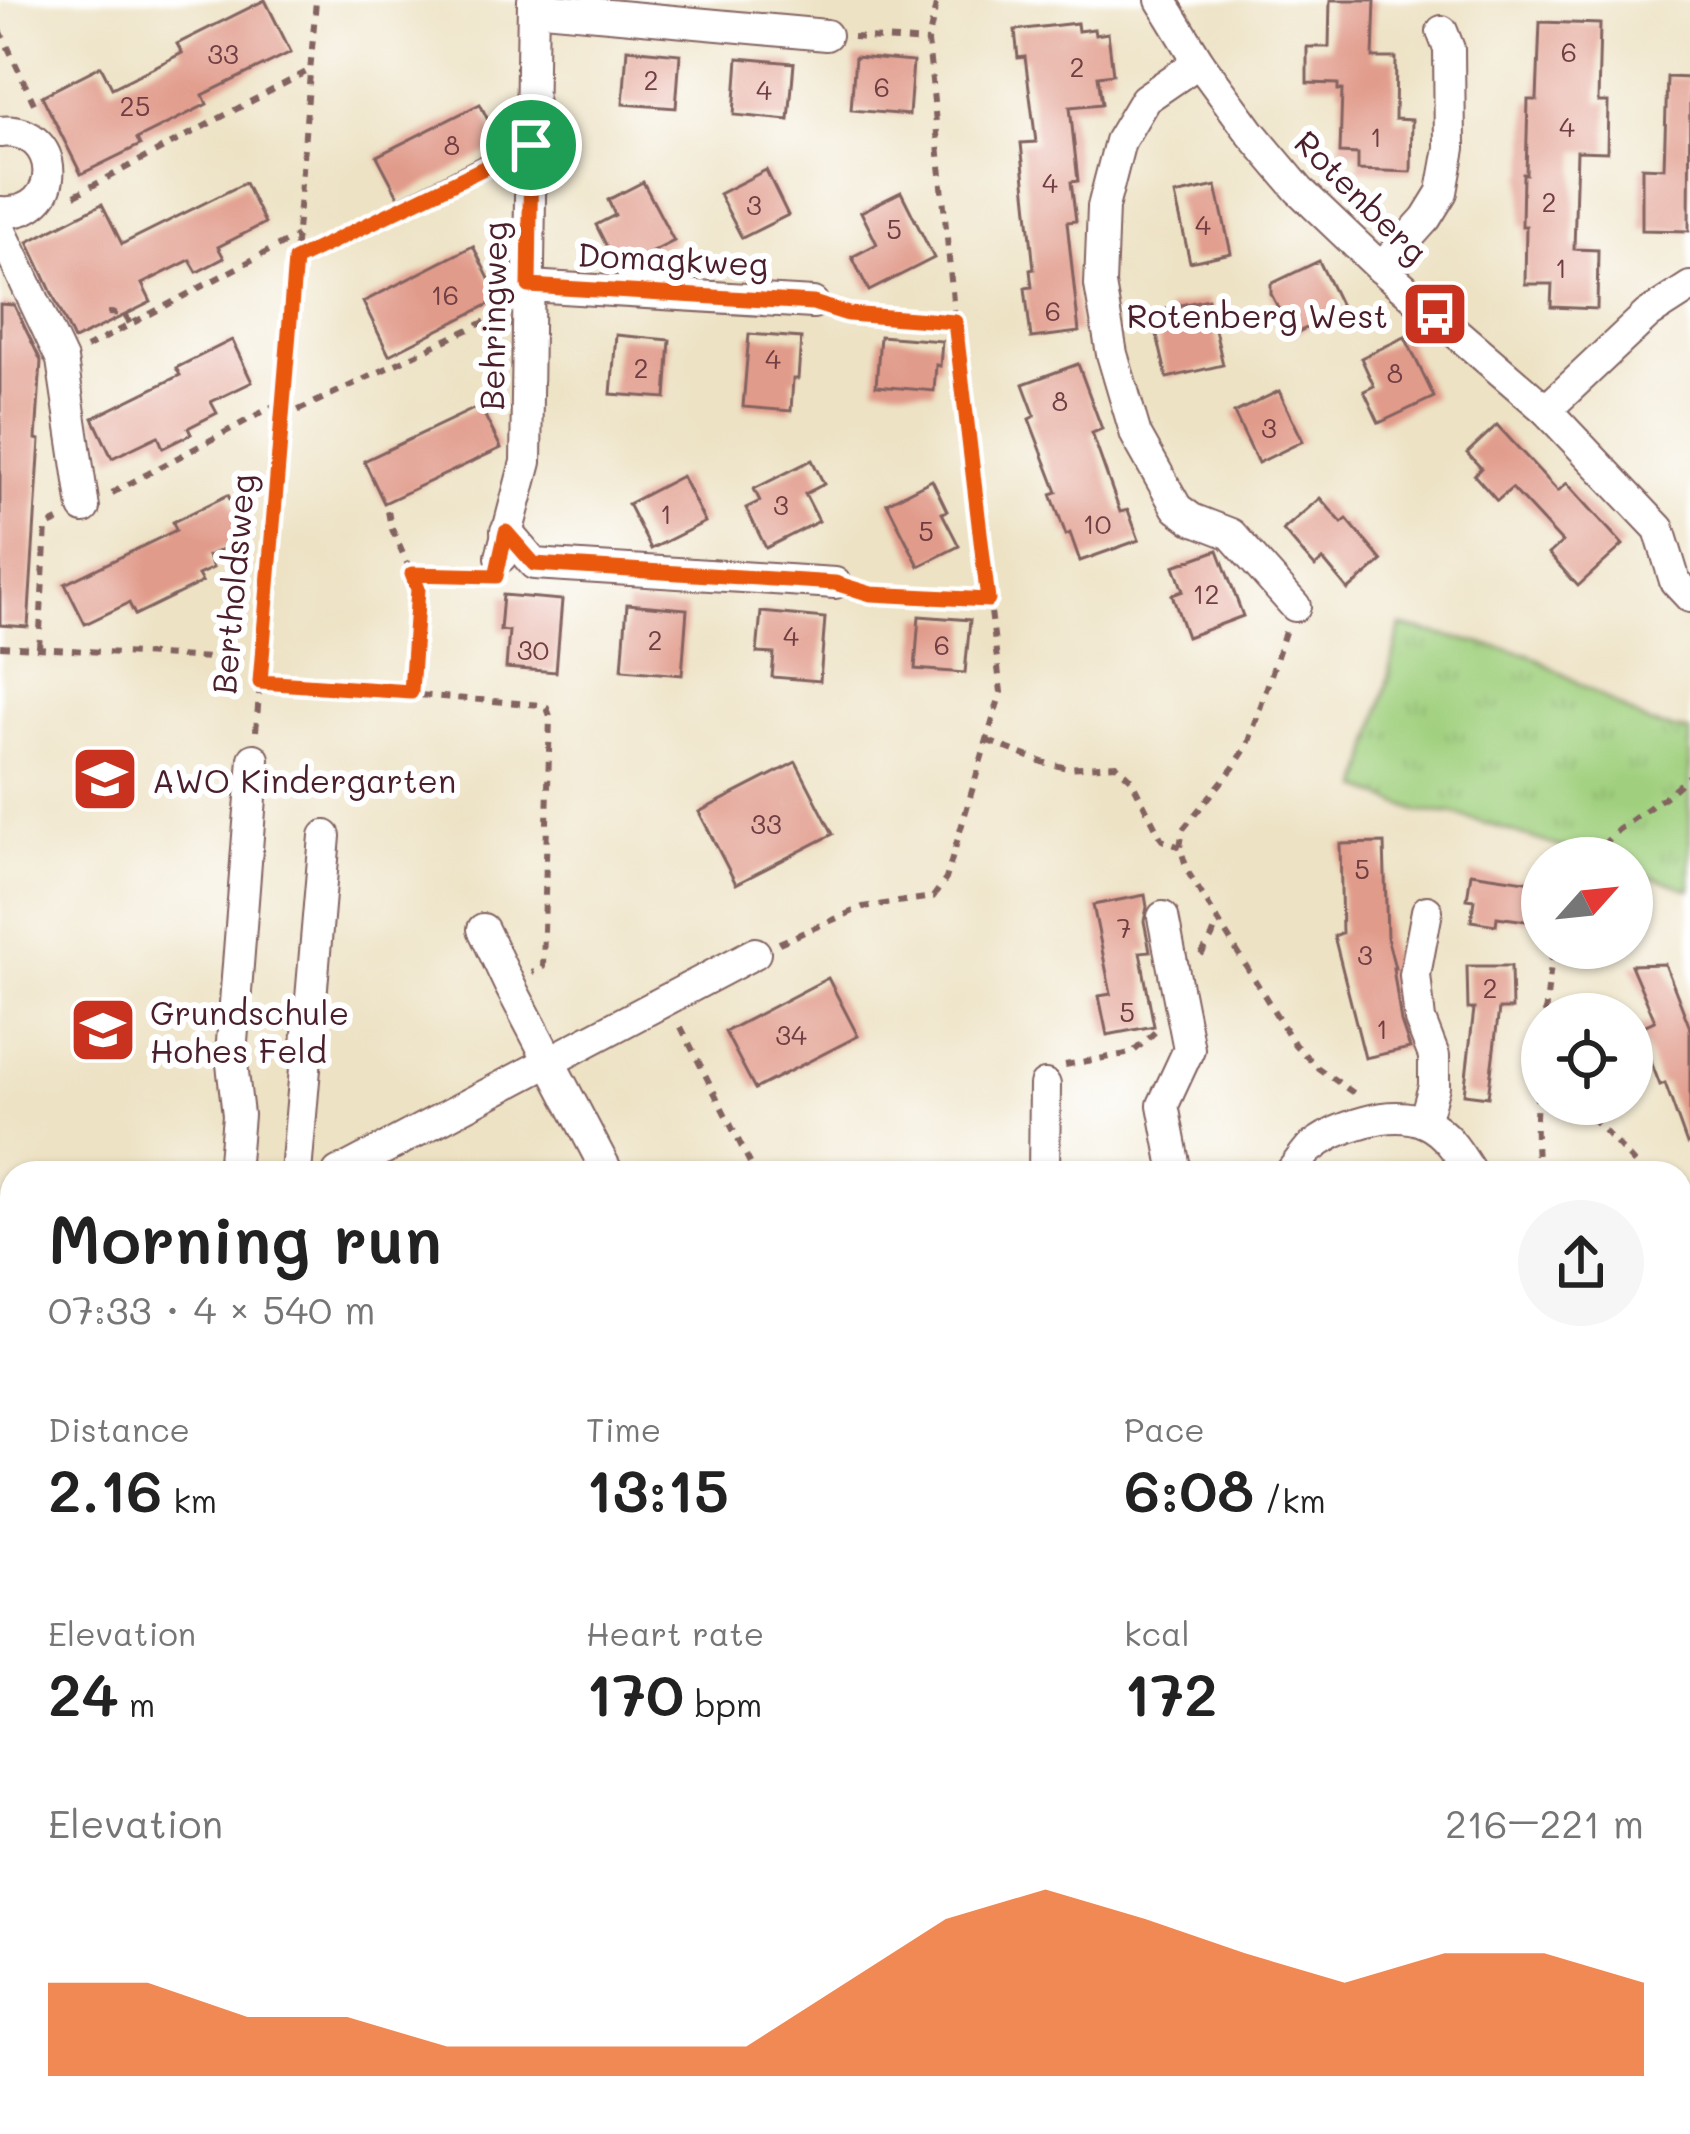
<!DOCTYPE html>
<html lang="en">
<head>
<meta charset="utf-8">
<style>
	body { margin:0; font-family:Mali,sans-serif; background:#f6f6f6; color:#222; height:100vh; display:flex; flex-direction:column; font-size:45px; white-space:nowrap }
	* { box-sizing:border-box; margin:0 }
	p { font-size:39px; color:#767676 }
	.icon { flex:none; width:66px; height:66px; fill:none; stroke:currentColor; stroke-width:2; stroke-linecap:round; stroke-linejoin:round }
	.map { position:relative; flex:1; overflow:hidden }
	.panel { position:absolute; left:0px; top:1161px; width:1692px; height:975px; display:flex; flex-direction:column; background:#fff; border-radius:36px 36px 0 0; box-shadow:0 3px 9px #0004 }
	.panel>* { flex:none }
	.needle { width:78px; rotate:63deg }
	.fabs { position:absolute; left:1521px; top:837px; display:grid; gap:24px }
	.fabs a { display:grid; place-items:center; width:132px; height:132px; border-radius:50%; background:#fff; box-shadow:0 3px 9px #0004; font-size:60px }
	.pin { position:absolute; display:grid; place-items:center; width:102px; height:102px; color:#fff; margin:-51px; border:6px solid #fff; border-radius:50%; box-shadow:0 3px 12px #0007 }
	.round { display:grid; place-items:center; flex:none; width:126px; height:126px; border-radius:63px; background:#f6f6f6 }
	.headline { display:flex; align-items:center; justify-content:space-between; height:204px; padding:0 48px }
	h1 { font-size:66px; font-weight:600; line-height:90px }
	.figures { display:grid; grid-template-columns:repeat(3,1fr); gap:18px; height:204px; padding:12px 48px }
	.figures div { display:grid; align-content:center }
	.figures b { font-size:60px; font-weight:600 }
	.figures small { font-size:33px; font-weight:400 }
	.figures p { font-size:33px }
	.chart { height:336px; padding:24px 48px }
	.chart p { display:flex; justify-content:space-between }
	.chart svg { width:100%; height:216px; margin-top:12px; fill:#ea580c; opacity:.7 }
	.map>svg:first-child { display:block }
	.grass { fill:url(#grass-tufts); stroke:#757854; stroke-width:3 }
	.forest { fill:url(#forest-firs); stroke:#65684c; stroke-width:3 }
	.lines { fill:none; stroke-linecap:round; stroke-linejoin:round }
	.stream { stroke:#85b9f3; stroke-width:9 }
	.building { fill:#e19b8b }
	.minor-casing { stroke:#836361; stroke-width:34 }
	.path { stroke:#836361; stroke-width:6; stroke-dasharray:9 9; stroke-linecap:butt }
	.minor { stroke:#fff; stroke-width:30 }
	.route-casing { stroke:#fff; stroke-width:24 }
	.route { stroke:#ea580c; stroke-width:15 }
	.labels { text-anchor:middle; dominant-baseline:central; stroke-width:12; stroke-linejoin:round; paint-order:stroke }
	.number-label { font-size:27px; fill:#703e43 }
	.street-label { font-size:33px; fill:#4a1f2b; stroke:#fff }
	.poi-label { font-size:33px; fill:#4a1f2b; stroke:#fff; text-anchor:start }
</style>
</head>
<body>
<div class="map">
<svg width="1690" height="2134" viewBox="0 0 1690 2134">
	<defs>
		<pattern id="grass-tufts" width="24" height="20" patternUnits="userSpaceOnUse" patternTransform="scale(3)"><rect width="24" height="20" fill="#a0d07e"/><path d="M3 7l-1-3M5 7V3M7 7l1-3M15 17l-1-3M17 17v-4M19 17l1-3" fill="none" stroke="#8bb26d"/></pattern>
		<pattern id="forest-firs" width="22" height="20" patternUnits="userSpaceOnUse" patternTransform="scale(3)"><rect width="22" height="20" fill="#80b26d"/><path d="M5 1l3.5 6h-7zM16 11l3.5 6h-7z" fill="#6b905a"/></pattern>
	</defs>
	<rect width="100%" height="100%" fill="#fff"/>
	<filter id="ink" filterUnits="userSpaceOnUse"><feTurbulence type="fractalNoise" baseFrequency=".00833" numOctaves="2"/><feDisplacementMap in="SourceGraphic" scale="24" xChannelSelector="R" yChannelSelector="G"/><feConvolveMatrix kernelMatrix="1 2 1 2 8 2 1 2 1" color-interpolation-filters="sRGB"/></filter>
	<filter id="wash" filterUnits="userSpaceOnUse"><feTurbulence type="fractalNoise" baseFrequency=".004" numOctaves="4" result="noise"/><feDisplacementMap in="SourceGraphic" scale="48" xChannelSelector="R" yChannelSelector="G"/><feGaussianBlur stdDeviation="2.7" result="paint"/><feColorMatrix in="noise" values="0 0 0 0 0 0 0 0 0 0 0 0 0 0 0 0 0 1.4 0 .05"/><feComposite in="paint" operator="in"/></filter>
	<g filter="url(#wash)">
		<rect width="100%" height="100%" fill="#ede2c4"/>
		<polygon class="grass" points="1401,626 1528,654 1649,724 1690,732 1690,890 1632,870 1632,858 1595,858 1452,813 1420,812 1361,788"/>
		<polygon class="forest" points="1690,1740 1690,1939 1680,1938 1680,1743"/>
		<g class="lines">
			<polyline class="stream" points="1680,1868 1690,1867"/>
		</g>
		<g id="blocks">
			<g class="building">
				<polygon points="265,0 291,52 203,95 207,104 137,139 140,145 81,174 42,96 101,66 112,88 182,53 177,44"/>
				<polygon points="1330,0 1375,0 1373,58 1396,58 1395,119 1412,120 1411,172 1358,170 1358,154 1340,153 1342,90 1338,90 1338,84 1307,83 1307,47 1329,47"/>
				<polygon points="1540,22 1600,24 1598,102 1608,102 1607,152 1577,151 1574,249 1598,250 1597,309 1551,307 1552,284 1525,284 1526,226 1522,226 1523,174 1526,174 1528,100 1537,100"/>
				<polygon points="1077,23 1078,31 1094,29 1095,35 1108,33 1113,74 1098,76 1102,104 1070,107 1078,181 1071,182 1076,221 1067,222 1079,332 1031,338 1025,288 1032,287 1030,270 1034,269 1021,143 1036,142 1025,57 1018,58 1015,30"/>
				<polygon points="627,49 680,54 676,108 623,104"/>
				<polygon points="855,57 913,62 909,115 851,110"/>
				<polygon points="738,58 794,63 789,120 734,115"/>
				<polygon points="1667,77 1690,78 1689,231 1642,230 1642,167 1664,168"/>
				<polygon points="480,104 501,146 399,198 377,156"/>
				<polygon points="766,170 788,215 742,238 719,194"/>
				<polygon points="643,182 674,241 618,269 596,225 615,215 608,200"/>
				<polygon points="245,183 265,223 218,247 224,258 197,272 190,260 142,284 151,302 74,340 28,242 102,204 122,244"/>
				<polygon points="1216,186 1231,253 1190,262 1175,195"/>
				<polygon points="901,192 934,258 869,291 852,257 877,244 861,212"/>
				<polygon points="473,246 499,299 389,355 363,302"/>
				<polygon points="1319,261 1343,310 1292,335 1271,294 1271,284"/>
				<polygon points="1208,299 1223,365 1167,378 1157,335 1172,329 1167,308"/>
				<polygon points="0,304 14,305 41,361 36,439 40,440 28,627 0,625"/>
				<polygon points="749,334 801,338 798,379 793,379 791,411 743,407"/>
				<polygon points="616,335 670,340 666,398 611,394"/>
				<polygon points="880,336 942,341 940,366 936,365 934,391 876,386"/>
				<polygon points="1405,337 1434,397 1379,423 1364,391 1374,386 1361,358"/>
				<polygon points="232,340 252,382 211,402 217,413 188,428 191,434 163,448 158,436 112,458 93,418 180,375 176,368"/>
				<polygon points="1078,364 1102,429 1092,433 1120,512 1128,510 1139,540 1080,561 1070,533 1066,535 1051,494 1057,492 1029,419 1035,416 1023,384"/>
				<polygon points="1279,391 1303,441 1258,463 1234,413"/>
				<polygon points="480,406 501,448 384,503 364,461"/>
				<polygon points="1497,425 1558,491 1567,483 1623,545 1578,586 1549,554 1562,542 1512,488 1497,501 1474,475 1481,468 1467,453"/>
				<polygon points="812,460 824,484 805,494 819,521 766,548 746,508 760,501 754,489"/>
				<polygon points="682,476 705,522 651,549 628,504"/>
				<polygon points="932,480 947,511 942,513 959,546 919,566 887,503"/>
				<polygon points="228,495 248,537 208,556 213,568 198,575 202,582 135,615 129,603 85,624 65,584 176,530 173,522"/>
				<polygon points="1320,498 1342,523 1347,519 1382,561 1348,590 1323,560 1315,567 1283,530"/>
				<polygon points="1218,550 1243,616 1187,637 1172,595 1183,591 1174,566"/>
				<polygon points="503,595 562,600 556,672 506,668 509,631 500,630"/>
				<polygon points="627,604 687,609 682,675 622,670"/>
				<polygon points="761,612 825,618 820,681 772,677 774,654 757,653"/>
				<polygon points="919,616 970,620 965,673 915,669"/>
				<polygon points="796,762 833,834 736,884 699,812"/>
				<polygon points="1384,843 1387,937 1395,968 1393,968 1401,1022 1410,1048 1365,1058 1334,936 1342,933 1340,844"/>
				<polygon points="1471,873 1532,882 1527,921 1497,917 1496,925 1471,921 1474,900 1467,899"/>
				<polygon points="1145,895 1147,907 1144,921 1150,951 1140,952 1154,1026 1107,1035 1099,996 1111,994 1093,905"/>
				<polygon points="1665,964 1690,1028 1690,1143 1687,1144 1665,1083 1660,1085 1638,1028 1655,1021 1631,965"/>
				<polygon points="1467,966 1511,966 1512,1009 1499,1009 1488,1097 1464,1094 1474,1009 1468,1009"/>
				<polygon points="828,978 858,1036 755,1089 725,1032"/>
			</g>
		</g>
	</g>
	<g filter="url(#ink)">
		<use href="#blocks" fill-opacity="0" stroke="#836361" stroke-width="3"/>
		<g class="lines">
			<defs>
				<g id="minor">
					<polyline points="1161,0 1199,62 1251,133 1299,190 1381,268 1546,410 1659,529 1675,581 1690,597"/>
					<polyline points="533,8 826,35"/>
					<polyline points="1199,62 1145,99 1120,141 1103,207 1100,285 1112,354 1136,435 1177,508 1192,519 1231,534 1295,606"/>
					<path d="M0 132C63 125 66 217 0 212"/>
					<polyline points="0,229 62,360 84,508"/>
					<polyline points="1381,268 1426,218 1442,192 1450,148 1449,49 1442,31"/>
					<polyline points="529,286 813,303"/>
					<polyline points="1546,410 1648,314 1690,287"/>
					<polyline points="506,531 534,564 835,583"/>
					<polyline points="501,557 526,462 533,0"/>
					<polyline points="1163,917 1189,1049 1163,1105 1176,1173"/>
					<polyline points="483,929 509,984 608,1173"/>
					<polyline points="1424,1122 1434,1086 1434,1056 1420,1020 1415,975 1427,911"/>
					<polyline points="233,1173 238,1115 231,1055 254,759"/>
					<polyline points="296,1173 325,836"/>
					<polyline points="338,1173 755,953"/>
					<polyline points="1044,1173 1045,1085"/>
					<path d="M1290 1173C1296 1166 1302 1157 1308 1150 1335 1127 1392 1107 1426 1123 1447 1133 1459 1154 1471 1173"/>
					<polyline points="0,1454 12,1453"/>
					<polyline points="1680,1506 1690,1521"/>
					<polyline points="1680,1706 1690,1704"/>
					<polyline points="0,1793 12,1792"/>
					<polyline points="514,2134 516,2124"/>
				</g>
			</defs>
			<use href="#minor" class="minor-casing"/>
			<g class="path">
				<polyline points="0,30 36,108"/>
				<polyline points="853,37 928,42"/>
				<polyline points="75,195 310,70"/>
				<polyline points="297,259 501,160"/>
				<polyline points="840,311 955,322"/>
				<polyline points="108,313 124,314 131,325"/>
				<polyline points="86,348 297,236"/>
				<polyline points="282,418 501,314"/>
				<polyline points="112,493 283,401"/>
				<polyline points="388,511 391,527 412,574"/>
				<polyline points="861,591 871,594 988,600"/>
				<polyline points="1285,632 1248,745 1233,768 1183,829 1180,847 1188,872 1295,1045 1318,1068 1355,1094"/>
				<polyline points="0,646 262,661"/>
				<polyline points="39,648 46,527 58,521"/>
				<polyline points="260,682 541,705 547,708 550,716 543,967 532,972"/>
				<polyline points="411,692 418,589 412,574 480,576"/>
				<polyline points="256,731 316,0"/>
				<polyline points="988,741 1042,762 1067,768 1116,765 1131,779 1162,840 1180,847"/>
				<polyline points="1590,858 1618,830 1667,795 1690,775"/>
				<polyline points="779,943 863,907 933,897 946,879 1001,692 955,322 932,81 928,42 937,0"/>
				<polyline points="1201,955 1212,937 1218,921"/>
				<polyline points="1545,1014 1553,948"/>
				<polyline points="681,1027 755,1173"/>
				<polyline points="1065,1065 1132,1053 1156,1031"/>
				<polyline points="1579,1104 1644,1173"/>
				<path d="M1538 1173C1535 1138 1534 1106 1542 1071"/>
				<polyline points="1680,1200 1690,1207"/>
				<polyline points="1680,1387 1690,1382"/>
				<polyline points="2,1562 12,1561"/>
				<polyline points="0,1827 12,1826"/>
			</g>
			<use href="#minor" class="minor"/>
		</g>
	</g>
	<g class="lines" filter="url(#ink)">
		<defs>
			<polygon id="route" points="531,145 529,286 813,303 848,314 955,322 988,600 871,594 835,583 534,564 506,532 496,576 412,574 418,589 411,692 260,682 295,260"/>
		</defs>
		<use href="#route" class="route-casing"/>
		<use href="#route" class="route"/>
	</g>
	<defs>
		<symbol id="bus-square" viewBox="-11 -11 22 22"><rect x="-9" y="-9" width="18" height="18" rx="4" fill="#c8321e" stroke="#fff"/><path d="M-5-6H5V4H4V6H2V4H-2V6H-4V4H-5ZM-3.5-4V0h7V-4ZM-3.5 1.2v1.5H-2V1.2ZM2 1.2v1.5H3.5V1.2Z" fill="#fff"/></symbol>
		<symbol id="school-square" viewBox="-11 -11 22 22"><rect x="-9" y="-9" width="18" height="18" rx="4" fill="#c8321e" stroke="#fff"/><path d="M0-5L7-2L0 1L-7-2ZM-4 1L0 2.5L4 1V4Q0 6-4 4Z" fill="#fff"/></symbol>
	</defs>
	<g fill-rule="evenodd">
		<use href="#bus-square" x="1397" y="276" width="76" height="76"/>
		<use href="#school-square" x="67" y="741" width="76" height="76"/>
		<use href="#school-square" x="65" y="992" width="76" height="76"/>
	</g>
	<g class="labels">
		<g class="number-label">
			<text x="1569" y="51">6</text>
			<text x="223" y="53">33</text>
			<text x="1077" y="66">2</text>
			<text x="651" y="79">2</text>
			<text x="882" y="86">6</text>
			<text x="764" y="89">4</text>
			<text x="135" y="105">25</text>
			<text x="1567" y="126">4</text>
			<text x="1376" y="136">1</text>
			<text x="452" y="144">8</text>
			<text x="1050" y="182">4</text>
			<text x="1549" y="201">2</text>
			<text x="754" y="204">3</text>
			<text x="1203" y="224">4</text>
			<text x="894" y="228">5</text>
			<text x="1561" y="267">1</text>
			<text x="445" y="294">16</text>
			<text x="1053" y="310">6</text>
			<text x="773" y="358">4</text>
			<text x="641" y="367">2</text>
			<text x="1395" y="372">8</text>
			<text x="1060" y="400">8</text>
			<text x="1269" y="427">3</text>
			<text x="781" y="504">3</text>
			<text x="666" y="513">1</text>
			<text x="1097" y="523">10</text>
			<text x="926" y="530">5</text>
			<text x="1206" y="593">12</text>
			<text x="791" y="635">4</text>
			<text x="655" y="639">2</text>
			<text x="942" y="644">6</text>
			<text x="533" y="649">30</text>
			<text x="766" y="823">33</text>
			<text x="1362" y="868">5</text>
			<text x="1124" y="927">7</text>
			<text x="1365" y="954">3</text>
			<text x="1490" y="987">2</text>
			<text x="1127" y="1011">5</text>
			<text x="1382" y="1028">1</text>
			<text x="791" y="1034">34</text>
		</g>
		<g class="street-label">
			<text transform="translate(1362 196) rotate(45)">Rotenberg</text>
			<text transform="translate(673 258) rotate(3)">Domagkweg</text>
			<text transform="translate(492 316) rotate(-89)">Behringweg</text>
			<text transform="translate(232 584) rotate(-85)">Bertholdsweg</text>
		</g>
		<g class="poi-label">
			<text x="1388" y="314" text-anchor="end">Rotenberg West</text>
			<text x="152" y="779">AWO Kindergarten</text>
			<text x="150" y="1011">Grundschule<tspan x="150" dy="38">Hohes Feld</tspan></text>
		</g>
	</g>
</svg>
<div class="fabs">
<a><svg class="needle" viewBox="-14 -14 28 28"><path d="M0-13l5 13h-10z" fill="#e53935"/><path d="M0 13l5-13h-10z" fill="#767676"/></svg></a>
<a><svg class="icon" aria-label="locate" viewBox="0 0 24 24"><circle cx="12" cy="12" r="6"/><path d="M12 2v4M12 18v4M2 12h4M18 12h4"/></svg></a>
</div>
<div class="pin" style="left:531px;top:145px;background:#1e9e55"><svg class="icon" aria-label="arrive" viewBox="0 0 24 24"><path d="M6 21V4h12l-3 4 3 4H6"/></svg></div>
<section class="panel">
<div class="headline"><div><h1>Morning run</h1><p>07:33 · 4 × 540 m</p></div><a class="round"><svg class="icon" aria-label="share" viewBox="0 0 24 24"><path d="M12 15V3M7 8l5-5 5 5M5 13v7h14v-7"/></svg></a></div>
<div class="figures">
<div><p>Distance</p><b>2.16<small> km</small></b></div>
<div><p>Time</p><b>13:15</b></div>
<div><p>Pace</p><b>6:08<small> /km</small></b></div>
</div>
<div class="figures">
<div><p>Elevation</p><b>24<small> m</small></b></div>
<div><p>Heart rate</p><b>170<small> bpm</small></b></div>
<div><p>kcal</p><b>172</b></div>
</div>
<div class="chart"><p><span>Elevation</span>216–221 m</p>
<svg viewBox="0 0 160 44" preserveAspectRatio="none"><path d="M0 44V25L10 25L20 32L30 32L40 38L50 38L60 38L70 38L80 25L90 12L100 6L110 12L120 19L130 25L140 19L150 19L160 25V44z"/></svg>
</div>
</section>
</div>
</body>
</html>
